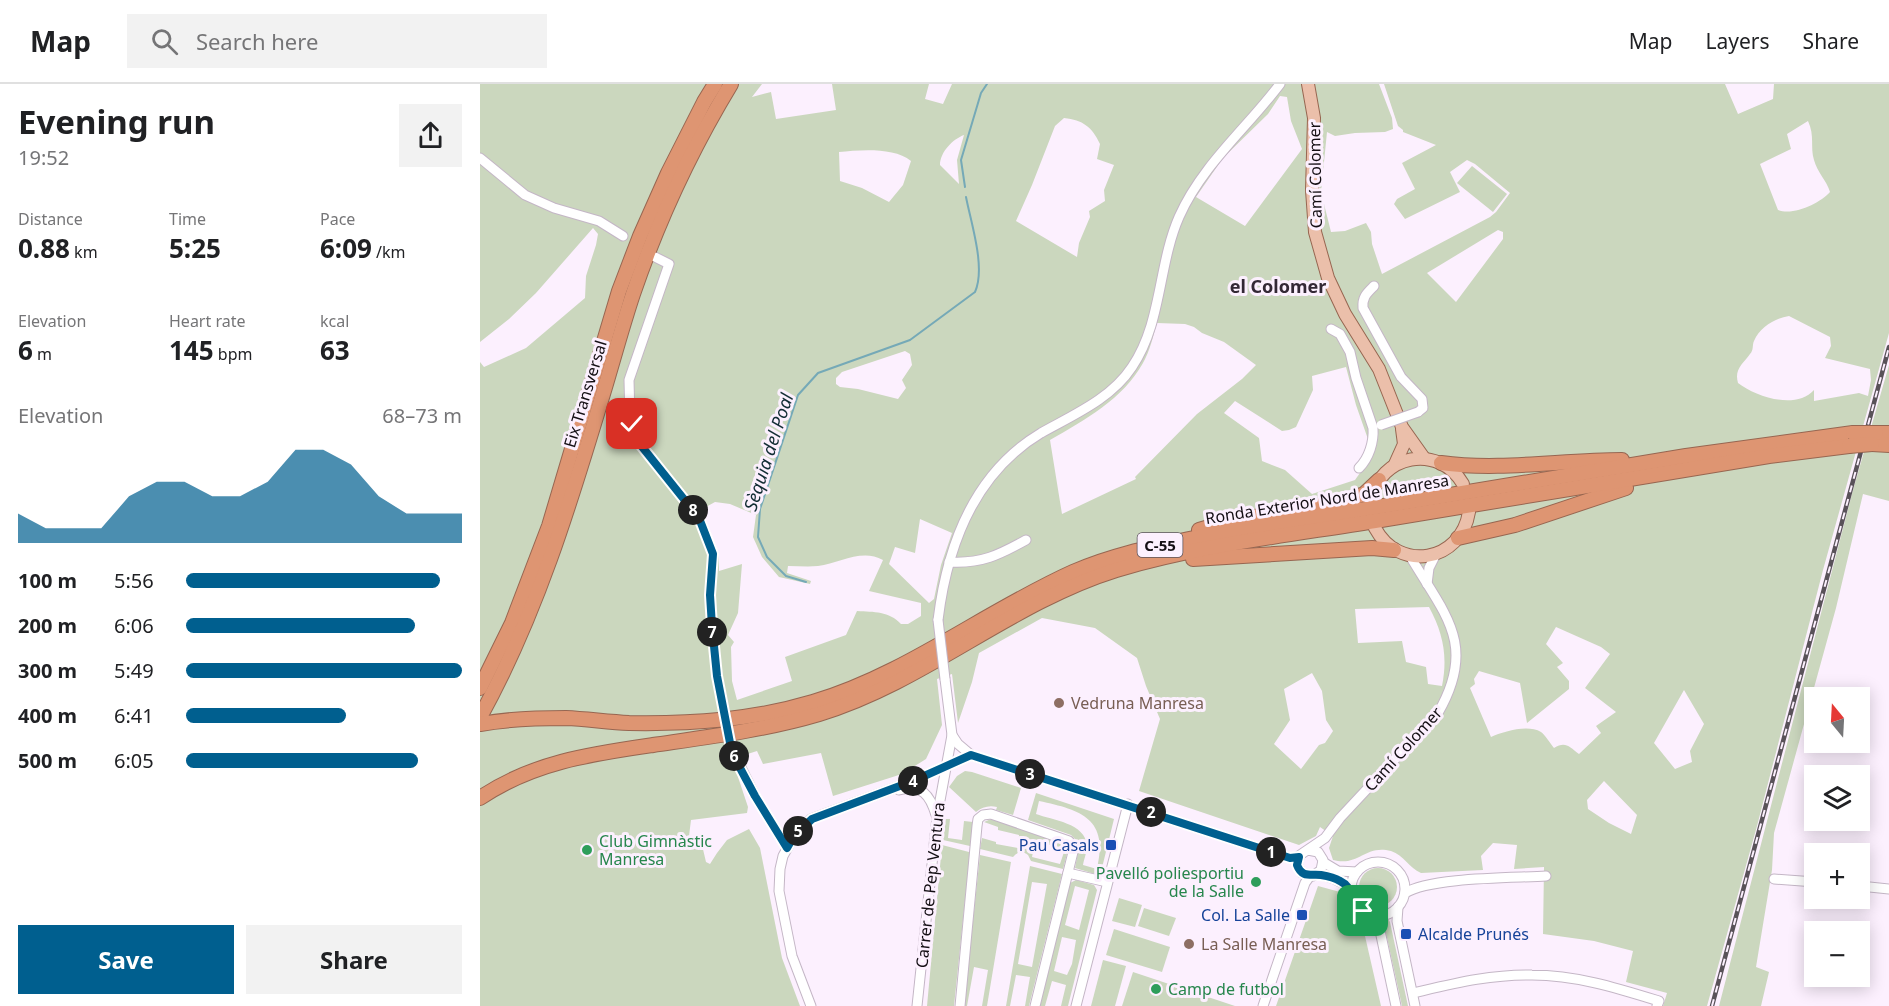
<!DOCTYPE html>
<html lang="en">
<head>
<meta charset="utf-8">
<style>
	body { margin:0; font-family:"Noto Sans",sans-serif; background:#f2f2f2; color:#202124; height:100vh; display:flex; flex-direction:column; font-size:22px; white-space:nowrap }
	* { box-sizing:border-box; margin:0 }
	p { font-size:20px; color:#757577 }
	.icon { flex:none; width:33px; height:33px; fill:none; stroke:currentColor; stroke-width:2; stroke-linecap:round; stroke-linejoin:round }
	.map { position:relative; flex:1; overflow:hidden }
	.panel { display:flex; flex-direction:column; background:#fff; width:480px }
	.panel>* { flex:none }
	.needle { width:39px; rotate:342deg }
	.controls { position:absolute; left:1324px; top:603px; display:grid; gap:12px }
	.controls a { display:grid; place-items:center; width:66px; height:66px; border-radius:0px; background:#fff; box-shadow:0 3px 15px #0003; font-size:30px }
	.pin { position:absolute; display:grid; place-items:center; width:51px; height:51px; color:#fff; margin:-26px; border-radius:12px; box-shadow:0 3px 9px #0006 }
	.km { position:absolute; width:30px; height:30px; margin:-15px; border-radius:50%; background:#222; color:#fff; font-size:16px; line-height:30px; text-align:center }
	.round { display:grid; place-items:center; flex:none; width:63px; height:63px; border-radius:0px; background:#f2f2f2 }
	.overview { display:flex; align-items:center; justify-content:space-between; height:102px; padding:0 18px }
	h1 { font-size:33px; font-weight:700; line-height:45px }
	.figures { display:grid; grid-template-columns:repeat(3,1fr); gap:9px; height:102px; padding:6px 18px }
	.figures div { display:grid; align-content:center }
	.figures b { font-size:26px; font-weight:700 }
	.figures small { font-size:16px; font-weight:400 }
	.figures p { font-size:16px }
	.chart { height:168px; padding:12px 18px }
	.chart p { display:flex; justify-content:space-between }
	.chart svg { width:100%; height:108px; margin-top:6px; fill:#005f8f; opacity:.7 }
	.action { display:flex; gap:12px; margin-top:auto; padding:12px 18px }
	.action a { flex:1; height:69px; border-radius:0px; background:#005f8f; color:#fff; font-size:24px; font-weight:700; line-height:69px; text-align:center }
	.action a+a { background:#f2f2f2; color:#202124 }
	ul { padding:0 18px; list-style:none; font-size:20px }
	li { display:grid; grid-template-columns:96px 72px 1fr; align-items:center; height:45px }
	li i { height:15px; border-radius:8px; background:#005f8f }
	header { display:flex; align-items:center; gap:36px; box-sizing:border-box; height:84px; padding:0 30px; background:#fff; border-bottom:2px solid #e0e0e0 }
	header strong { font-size:28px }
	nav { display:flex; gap:33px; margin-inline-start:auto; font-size:21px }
	.search { width:420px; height:54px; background:#f2f2f2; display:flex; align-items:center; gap:15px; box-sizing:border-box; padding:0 21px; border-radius:0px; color:#757577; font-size:22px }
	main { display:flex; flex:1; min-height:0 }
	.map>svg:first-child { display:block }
	.green { fill:#cbd7be; fill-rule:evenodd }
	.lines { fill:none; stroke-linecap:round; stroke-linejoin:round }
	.stream { stroke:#75a9b7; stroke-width:2 }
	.minor-casing { stroke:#c4b6c6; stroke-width:11 }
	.major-casing { stroke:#976651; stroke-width:14 }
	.highway-casing { stroke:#976651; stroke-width:16 }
	.minor { stroke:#fff; stroke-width:9 }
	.major { stroke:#ebbfaa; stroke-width:12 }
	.highway { stroke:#de9572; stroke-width:14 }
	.rail-casing { stroke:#595259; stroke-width:4.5 }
	.rail { stroke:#fcf0fe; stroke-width:2; stroke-dasharray:7; stroke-linecap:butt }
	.minor-bridge-casing { stroke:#c4b6c6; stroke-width:11; stroke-linecap:butt }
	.highway-bridge-casing { stroke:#976651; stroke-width:16; stroke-linecap:butt }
	.minor-bridge { stroke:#fff; stroke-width:9 }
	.highway-bridge { stroke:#de9572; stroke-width:14 }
	.route-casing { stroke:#fff; stroke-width:12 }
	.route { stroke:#005f8f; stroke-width:8 }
	.education-dot { fill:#8d6e63; stroke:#fcf0fe; stroke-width:2 }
	.transit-dot { fill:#1a4fb4; stroke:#fcf0fe; stroke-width:2 }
	.leisure-dot { fill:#2e9e5b; stroke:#fcf0fe; stroke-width:2 }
	.labels { text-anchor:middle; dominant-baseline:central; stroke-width:6; stroke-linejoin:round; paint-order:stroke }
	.shield { fill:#fcf0fe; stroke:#5a525a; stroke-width:1.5 }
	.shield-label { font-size:15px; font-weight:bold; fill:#140f14 }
	.street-label { font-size:16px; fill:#140f14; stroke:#fcf0fe }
	.education-label { font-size:16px; fill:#785e54; stroke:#fcf0fe; text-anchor:start }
	.leisure-label { font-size:16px; fill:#27864d; stroke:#fcf0fe; text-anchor:start }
	.transit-label { font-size:16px; fill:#164399; stroke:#fcf0fe; text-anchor:end }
	.neighbourhood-label { font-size:18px; font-weight:bold; fill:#332835; stroke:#fcf0fe }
	.water-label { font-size:18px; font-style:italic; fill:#132e35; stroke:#fcf0fe }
</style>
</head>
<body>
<header>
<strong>Map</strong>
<div class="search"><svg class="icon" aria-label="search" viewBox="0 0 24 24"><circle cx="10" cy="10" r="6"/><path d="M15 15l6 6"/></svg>Search here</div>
<nav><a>Map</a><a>Layers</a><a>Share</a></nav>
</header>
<main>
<section class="panel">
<div class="overview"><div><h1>Evening run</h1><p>19:52</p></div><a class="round"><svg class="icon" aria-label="share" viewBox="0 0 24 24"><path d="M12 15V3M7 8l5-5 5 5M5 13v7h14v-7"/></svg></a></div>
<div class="figures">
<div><p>Distance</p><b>0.88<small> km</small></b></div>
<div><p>Time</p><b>5:25</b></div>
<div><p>Pace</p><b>6:09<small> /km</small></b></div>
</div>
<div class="figures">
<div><p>Elevation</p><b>6<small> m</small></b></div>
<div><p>Heart rate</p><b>145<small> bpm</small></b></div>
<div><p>kcal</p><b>63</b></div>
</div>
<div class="chart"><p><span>Elevation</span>68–73 m</p>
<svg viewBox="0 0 160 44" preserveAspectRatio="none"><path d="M0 44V32L10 38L20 38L30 38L40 25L50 19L60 19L70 25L80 25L90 19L100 6L110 6L120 12L130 25L140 32L150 32L160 32V44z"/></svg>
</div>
<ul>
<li><b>100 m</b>5:56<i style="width:92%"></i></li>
<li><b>200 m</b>6:06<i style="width:83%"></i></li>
<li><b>300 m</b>5:49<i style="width:100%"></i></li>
<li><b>400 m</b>6:41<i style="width:58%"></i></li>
<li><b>500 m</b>6:05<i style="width:84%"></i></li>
</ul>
<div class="action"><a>Save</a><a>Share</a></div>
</section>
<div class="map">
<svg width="1409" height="922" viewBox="0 0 1409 922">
	<rect width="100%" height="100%" fill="#fcf0fe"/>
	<g class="green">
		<path d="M0 0H282L272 13 291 8 296 35 356 26 352 0H449L445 15 463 20 472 0H899L912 34 913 45 905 48 875 49 855 52 847 48 841 108 851 148 865 147 886 139 891 148 892 160 902 190 1010 133 1016 128 1030 109 995 80 987 76 970 88 980 108 925 135 914 120 917 115 935 105 922 79 956 61 923 48V46L918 42 904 0H1245L1258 30 1293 15 1294 0H1409V249L1343 486 1277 742 1227 922H1183L1187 909 1146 898 1153 867 1114 857 1063 850 1064 783 1034 785 1037 761 1013 759 1001 772 1003 786 941 789C929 784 924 771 911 767 885 760 879 783 853 776L849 764 853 752 840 743 836 752 819 761 659 707 680 635 666 602 657 574 615 544 562 534 499 569 492 598 478 639 472 590 457 595 462 641 446 675 422 690 353 712 341 669 283 680 277 667 252 675 268 723 267 729 211 736 208 760 222 761 226 778 230 780 237 769 247 756 269 745 280 764 302 874 320 922H0V278L4 283 46 264 105 214 106 192 116 161 118 150 113 144 56 209 29 235 0 258ZM800 12 807 13 811 37 822 65 765 142 716 113 743 74 788 30ZM584 34C603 36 612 43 620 60L617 75 634 81 624 106 625 117 609 127 610 133 599 159 597 173 536 137 552 101 575 42ZM1328 37C1335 52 1330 63 1334 76 1337 88 1347 97 1350 108 1340 119 1314 132 1298 126L1280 80 1311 65 1307 50ZM484 51 477 76 479 100 460 81C460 68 473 55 484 51ZM359 68C380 66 414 63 431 77L423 101 409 118 382 104 360 97ZM1018 146 1023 148V155L976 218 947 189ZM1309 232 1350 253 1351 262 1345 274 1390 285 1391 296 1388 312 1379 309 1334 317V306C1316 326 1276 313 1258 299 1254 285 1263 280 1270 270 1274 266 1272 261 1274 257 1280 243 1295 234 1309 232ZM677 239 705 240 714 243 722 249 744 258 776 281 762 295 717 330 655 393 656 395 582 430 570 356C605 336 643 315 663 279 670 267 673 252 677 239ZM425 267 430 270 432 281 422 296 426 304 418 315 378 305 360 303 356 300V294L362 288ZM866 283 876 321 889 358 882 386 875 396 832 410 805 386 782 377 779 354 744 329 755 317 802 347 809 346 816 343 833 306 832 292ZM235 418 250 420 276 431 273 453 282 473 299 493 330 500 331 497 307 489 308 482C318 482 328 483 338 482 360 479 382 464 403 476L389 507 441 519V532L428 540H421C409 527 394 528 377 527L366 551 305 573 312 597 257 616 252 597 251 563 254 558 248 551 258 529 262 480 239 487V474L222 430 224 424ZM440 435 472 449 461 481 454 515 449 519 409 480 415 463 435 469ZM949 523C963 549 968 572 962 602L948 600 946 583 926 578 922 557 878 559 875 525ZM1076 543 1121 563 1130 570 1105 604 1136 628 1116 642 1121 649 1099 670C1089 662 1085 657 1074 664 1070 659 1065 651 1061 648 1047 640 1023 648 1011 653L990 604 995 600 994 595 999 587 1040 599 1047 639 1089 605V597L1077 583 1083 579 1066 560ZM832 589 842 607 846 636 853 647 845 659 839 661 821 685 794 660 810 636 804 605ZM1204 606 1224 640 1210 667 1212 678 1195 685 1174 659ZM1124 697 1157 731 1151 750 1129 739 1108 725 1107 716Z"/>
		<polygon points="992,82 1027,110 1013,128 977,99"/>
		<polygon points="1409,281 1409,417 1383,410 1356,524 1294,749 1292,786 1276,883 1289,888 1281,922 1239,922 1373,406"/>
		<path d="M485 687 492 688 541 704 533 731 516 726 517 723C509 721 502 723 496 728L469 703 477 692Z"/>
		<path d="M556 709 634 735 621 788 615 790 595 784 599 763 597 757 591 751 548 736ZM559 717C602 726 629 735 617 785L603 781C604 775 607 768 607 762 606 739 572 736 556 730Z"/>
		<polygon points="465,735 470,735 468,754 482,756 484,737 493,738 490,762 463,756"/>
		<path d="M511 735 586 761 588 766 583 785 551 777 548 771C543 767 538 767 533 773L500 765 502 754 516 758V760L538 764 539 751 518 746V743L504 738ZM555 757 585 765 580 780 552 773Z"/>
		<polygon points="462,761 489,768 489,778 474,922 447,922"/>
		<polygon points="500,771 531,778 507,922 502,922 508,886 494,883 487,922 484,922"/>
		<path d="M550 782 582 790 549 922H545L550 893 536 891 530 922H526ZM552 798 567 800 552 883 538 880Z"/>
		<circle cx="898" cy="803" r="19"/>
		<path d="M596 796 614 801 617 806 588 922H581L586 901 572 897 565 922H560L590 799ZM595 802 609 806 599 846 585 841ZM582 853 596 856 592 880 587 891 574 887Z"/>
		<polygon points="838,802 860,808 869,830 882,839 901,922 796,922"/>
		<polygon points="639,814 662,821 655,843 632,837"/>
		<polygon points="664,824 696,834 689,852 658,842"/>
		<polygon points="908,835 910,838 928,922 922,922 904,840"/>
		<polygon points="634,845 690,863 682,888 626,871"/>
		<polygon points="623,876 646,882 635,922 611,922"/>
		<polygon points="653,888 755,922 642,922"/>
	</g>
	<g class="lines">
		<g class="stream">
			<polyline points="485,103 481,76 501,9 507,0"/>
			<path d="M326 498 306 492 287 473 278 453 280 425 318 311 338 289 430 256 495 208C506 184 491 139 486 113"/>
		</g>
		<defs>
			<g id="minor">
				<polyline points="0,74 45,111 74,124 119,137 143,152"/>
				<polyline points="175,173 189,180 149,296 150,335 159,359 219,434 233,470 230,511 232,542 237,592 244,625"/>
				<path d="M894 202C887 209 882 213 883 224L921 293 942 315 943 324 938 328"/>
				<path d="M851 245 860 250 870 268 876 294 893 344C894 358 889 374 879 384"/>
				<path d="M469 478C501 480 519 471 546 456"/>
				<polyline points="947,500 949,484 956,470"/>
				<path d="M458 536C467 463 494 389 561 349 593 331 631 315 652 283 682 239 678 181 699 133 722 81 767 44 800 0"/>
				<polyline points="472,651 478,660 491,671 810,774 819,773"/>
				<polyline points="252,665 275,712 307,764"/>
				<path d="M419 706C442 700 450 711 456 731"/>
				<path d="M828 766 838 768 843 776 841 786 833 792 822 789 817 781 820 771 845 754 860 734 958 629C998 560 964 530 930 472"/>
				<circle cx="898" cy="805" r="27"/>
				<polyline points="843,778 858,787 877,788"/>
				<polyline points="588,789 627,798"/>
				<path d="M836 790C850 792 860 796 871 805"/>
				<polyline points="1294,795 1335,798"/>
				<polyline points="1380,802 1409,805"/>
				<path d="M925 809C950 793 1033 794 1066 792"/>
				<polyline points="918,823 917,837 935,922"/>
				<polyline points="889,830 899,842 916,922"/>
				<path d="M933 909C972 900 1011 890 1052 891 1096 891 1137 904 1179 917L1177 922"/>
				<polyline points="331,922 312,872 299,807 300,785 303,772 314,752 331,735 433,697 491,671"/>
				<polyline points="437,922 457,733 472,651 465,595"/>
				<polyline points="480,922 497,742 498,735 503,731 511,730 589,757 594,764 555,922"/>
				<polyline points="596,922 648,720"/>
				<polyline points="783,922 825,799 830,792"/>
			</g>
			<g id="major">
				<polyline points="828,0 834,34 832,106 835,148 848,194 865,230 899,285 922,343 944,374"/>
				<polyline points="915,380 924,360 922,345"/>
				<path d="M891 417C899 370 959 359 983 400"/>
				<path d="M895 444C919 489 981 478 989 428"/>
			</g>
			<g id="highway">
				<polyline points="1396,349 1409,349"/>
				<polyline points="1392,360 1409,361"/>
				<path d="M961 379C1020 387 1082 376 1142 376"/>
				<polyline points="719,446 746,438 864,417 884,410 899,396"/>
				<polyline points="978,454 1035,441 1146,404"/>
				<polyline points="713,475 892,464 914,466"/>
				<polyline points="0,604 32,539 69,442 139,207 160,152 188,89 224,18 235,0"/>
				<path d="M0 633C56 532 90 420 123 310 133 277 142 243 153 210 178 137 211 66 251 0"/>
				<path d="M0 640C28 635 58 634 86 634 107 635 128 638 149 639 212 640 273 636 333 618 427 590 504 528 593 488 636 469 682 461 728 451L1206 372 1373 349"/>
				<path d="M0 714C53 678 111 670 173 661 228 653 285 646 339 630 445 598 530 519 636 486 720 461 809 451 895 437 1026 415 1158 394 1289 372L1369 362"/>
			</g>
		</defs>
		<use href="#minor" class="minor-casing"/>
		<use href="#major" class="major-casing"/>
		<use href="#highway" class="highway-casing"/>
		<use href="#minor" class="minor"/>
		<use href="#major" class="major"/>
		<use href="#highway" class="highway"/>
		<defs>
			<polyline id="rail" points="1232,922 1409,263"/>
		</defs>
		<use href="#rail" class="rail-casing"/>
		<use href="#rail" class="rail"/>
		<defs>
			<g id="minor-bridge">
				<polyline points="901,341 938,328"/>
				<polyline points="458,536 465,595"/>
				<polyline points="244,625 252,665"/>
			</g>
			<g id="highway-bridge">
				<polyline points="1373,349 1396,349"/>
				<polyline points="1369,362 1392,360"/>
			</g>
		</defs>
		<use href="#minor-bridge" class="minor-bridge-casing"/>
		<use href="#highway-bridge" class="highway-bridge-casing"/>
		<use href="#minor-bridge" class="minor-bridge"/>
		<use href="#highway-bridge" class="highway-bridge"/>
	</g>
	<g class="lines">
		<defs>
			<path id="route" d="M152 340 159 359 219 434 233 470 230 511 232 542 237 592 252 669 275 712 307 764 314 752 332 735 433 697 491 671 810 774 819 773 817 781C822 794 830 790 841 791 847 792 855 794 860 797 873 803 872 818 883 827"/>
		</defs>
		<use href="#route" class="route-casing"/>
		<use href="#route" class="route"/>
	</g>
	<g class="education-dot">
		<circle cx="579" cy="619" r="6"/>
		<circle cx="709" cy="860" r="6"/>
	</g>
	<g class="transit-dot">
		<rect x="625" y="755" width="12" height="12" rx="3"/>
		<rect x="816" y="825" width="12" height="12" rx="3"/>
		<rect x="920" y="844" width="12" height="12" rx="3"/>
	</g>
	<g class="leisure-dot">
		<circle cx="107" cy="766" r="6"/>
		<circle cx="776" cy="798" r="6"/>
		<circle cx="676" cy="905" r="6"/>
	</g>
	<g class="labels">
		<rect class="shield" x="657.5" y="449" width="45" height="24" rx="4.5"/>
		<g class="shield-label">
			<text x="680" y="461">C-55</text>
		</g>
		<g class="street-label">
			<text transform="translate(835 91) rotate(-91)">Camí Colomer</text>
			<text transform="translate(105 310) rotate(-73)">Eix Transversal</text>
			<text transform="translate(847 415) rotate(-9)">Ronda Exterior Nord de Manresa</text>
			<text transform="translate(923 665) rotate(-48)">Camí Colomer</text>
			<text transform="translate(450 801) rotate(-84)">Carrer de Pep Ventura</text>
		</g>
		<g class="education-label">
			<text x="591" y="619">Vedruna Manresa</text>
			<text x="721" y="860">La Salle Manresa</text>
		</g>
		<g class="leisure-label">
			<text x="119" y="757">Club Gimnàstic<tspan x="119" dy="18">Manresa</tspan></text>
			<text x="764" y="789" text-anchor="end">Pavelló poliesportiu<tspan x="764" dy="18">de la Salle</tspan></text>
			<text x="688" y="905">Camp de futbol</text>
		</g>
		<g class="transit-label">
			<text x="619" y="761">Pau Casals</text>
			<text x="810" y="831">Col. La Salle</text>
			<text x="938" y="850" text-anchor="start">Alcalde Prunés</text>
		</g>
		<g class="neighbourhood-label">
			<text x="798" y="202">el Colomer</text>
		</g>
		<g class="water-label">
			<text transform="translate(288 368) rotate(-72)">Sèquia del Poal</text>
		</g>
	</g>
</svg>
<div class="controls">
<a><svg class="needle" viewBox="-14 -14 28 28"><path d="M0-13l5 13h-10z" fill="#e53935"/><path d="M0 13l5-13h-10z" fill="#757577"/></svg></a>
<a><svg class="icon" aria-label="layers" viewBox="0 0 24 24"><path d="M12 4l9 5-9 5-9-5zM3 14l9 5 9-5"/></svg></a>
<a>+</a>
<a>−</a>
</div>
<div class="pin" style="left:883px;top:827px;background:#1e9e55"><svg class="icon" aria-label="arrive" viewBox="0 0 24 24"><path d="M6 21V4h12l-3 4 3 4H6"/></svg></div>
<div class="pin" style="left:152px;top:340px;background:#d93025"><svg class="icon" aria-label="check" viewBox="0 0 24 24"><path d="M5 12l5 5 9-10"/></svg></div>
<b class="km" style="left:791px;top:768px">1</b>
<b class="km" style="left:671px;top:728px">2</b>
<b class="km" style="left:550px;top:690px">3</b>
<b class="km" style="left:433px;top:697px">4</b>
<b class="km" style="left:318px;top:747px">5</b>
<b class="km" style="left:254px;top:672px">6</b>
<b class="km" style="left:232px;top:548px">7</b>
<b class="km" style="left:213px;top:426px">8</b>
</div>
</main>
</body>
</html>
